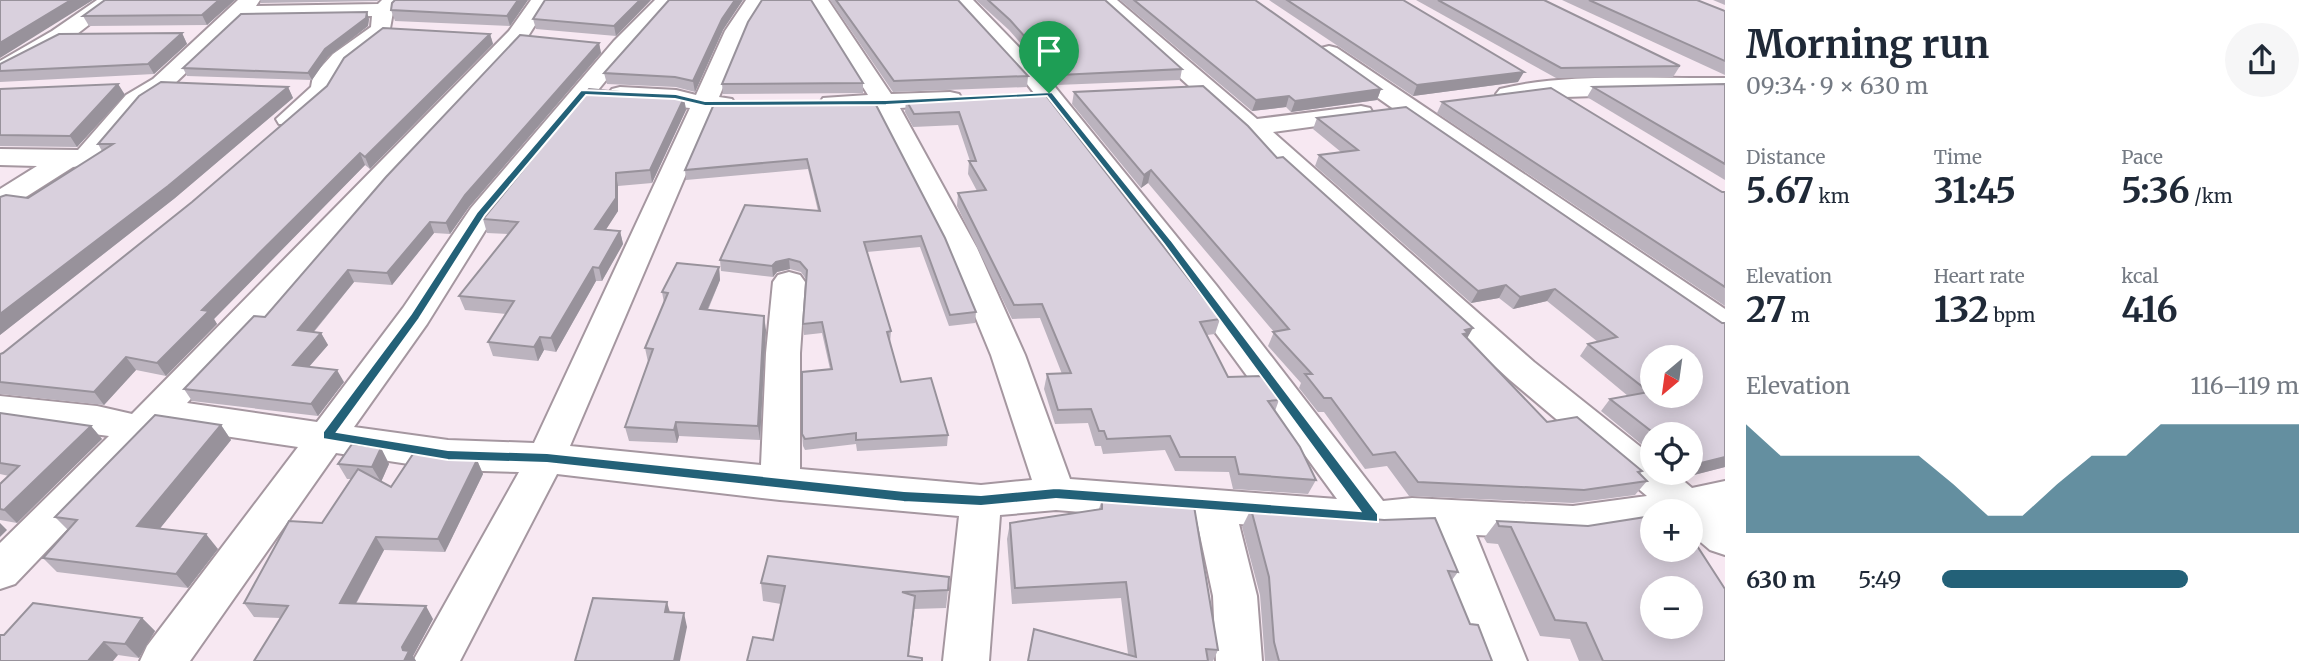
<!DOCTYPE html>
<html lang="en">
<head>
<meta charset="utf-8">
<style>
	body { margin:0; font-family:Merriweather,serif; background:#f6f6f7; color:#1f2937; height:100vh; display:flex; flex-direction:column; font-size:26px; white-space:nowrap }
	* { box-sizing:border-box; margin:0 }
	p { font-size:23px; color:#747a83 }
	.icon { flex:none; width:38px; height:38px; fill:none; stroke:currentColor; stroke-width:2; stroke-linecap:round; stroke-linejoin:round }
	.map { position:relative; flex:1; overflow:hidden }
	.sheet { display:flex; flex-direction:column; background:#fff; width:595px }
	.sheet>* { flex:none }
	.needle { width:46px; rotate:209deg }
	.buttons { position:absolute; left:1640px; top:345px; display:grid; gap:14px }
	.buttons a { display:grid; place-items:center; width:63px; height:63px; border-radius:50%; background:#fff; box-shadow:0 4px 18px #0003; font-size:35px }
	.pin { position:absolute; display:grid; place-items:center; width:60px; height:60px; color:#fff; margin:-72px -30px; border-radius:50% 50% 50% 0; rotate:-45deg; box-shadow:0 0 7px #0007 }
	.pin .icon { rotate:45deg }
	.round { display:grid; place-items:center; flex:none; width:74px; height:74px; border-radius:37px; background:#f6f6f7 }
	.head { display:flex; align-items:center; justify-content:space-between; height:119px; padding:0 21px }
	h1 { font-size:38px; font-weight:700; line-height:52px }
	.figures { display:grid; grid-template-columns:repeat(3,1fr); gap:10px; height:119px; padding:7px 21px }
	.figures div { display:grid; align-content:center }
	.figures b { font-size:35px; font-weight:700 }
	.figures small { font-size:19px; font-weight:400 }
	.figures p { font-size:19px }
	.chart { height:196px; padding:14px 21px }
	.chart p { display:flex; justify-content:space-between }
	.chart svg { width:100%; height:126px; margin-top:7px; fill:#236178; opacity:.7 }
	ul { padding:0 21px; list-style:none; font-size:23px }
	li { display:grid; grid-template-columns:112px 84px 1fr; align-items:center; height:52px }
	li i { height:18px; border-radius:9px; background:#236178 }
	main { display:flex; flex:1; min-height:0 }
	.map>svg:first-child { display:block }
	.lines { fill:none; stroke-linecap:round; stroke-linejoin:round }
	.minor-casing { stroke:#a597a0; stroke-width:4 }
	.minor { fill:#fff; fill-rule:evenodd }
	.wall { fill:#bbb3be }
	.shaded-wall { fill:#98929b }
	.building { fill:#d9d0dd; stroke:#98929b; stroke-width:2; fill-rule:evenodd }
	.route { fill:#236178; stroke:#fff; stroke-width:2; fill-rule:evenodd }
</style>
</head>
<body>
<main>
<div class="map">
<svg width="1725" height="661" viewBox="0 0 1725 661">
	<rect width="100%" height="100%" fill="#f7e8f2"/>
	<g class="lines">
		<defs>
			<g id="minor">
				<polygon points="97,0 121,0 68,41 0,78 0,61 52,31"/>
				<polygon points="238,0 260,0 256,6 378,4 382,0 404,0 393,12 389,34 349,64 336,78 330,95 297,124 279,124 276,119 311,87 313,76 333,54 371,27 372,16 243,18 169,89 144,105 95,164 73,167 10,207 0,209 0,189 37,166 0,165 0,149 78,150 126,95 153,79"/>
				<polygon points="531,0 551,0 525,41 187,403 317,422 403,308 471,208 614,41 655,0 676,0 630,51 493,218 427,324 354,427 448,440 534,443 690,108 620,101 612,99 608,94 612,89 620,87 676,90 696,95 725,31 746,0 766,0 747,31 719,97 732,99 735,104 732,109 713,111 570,446 761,465 766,353 773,282 778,275 789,272 800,275 805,282 800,353 800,469 981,485 1032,480 991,355 947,248 876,109 823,108 820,103 823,98 868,95 808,0 828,0 891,94 950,92 959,94 962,99 959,104 900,108 977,248 1025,355 1070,479 1337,499 1125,209 1009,61 951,0 973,0 1042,71 1216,285 1383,501 1412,498 1573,506 1647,496 1510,380 1095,0 1117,0 1257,119 1361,106 1370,108 1373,113 1370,118 1361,120 1273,132 1534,362 1652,456 1652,472 1673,472 1692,488 1725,481 1725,555 1710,550 1690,533 1690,511 1652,511 1652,528 1573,540 1476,535 1527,661 1481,661 1434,533 1373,535 1239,524 1257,596 1262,661 1216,661 1213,596 1197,521 1056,510 1000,515 989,661 943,661 959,516 780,500 557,474 460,661 413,661 519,472 448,470 336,453 190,661 140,661 147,646 298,447 165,427 15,584 0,589 0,543 109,436 0,422 0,396 97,406 132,414 509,31"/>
				<polygon points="1329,46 1337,48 1725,309 1725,336 1713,333 1321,58 1318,53 1321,48"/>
				<path d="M1725 78V92L1500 99 1496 94 1500 89C1567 72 1655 79 1725 78Z"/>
			</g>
		</defs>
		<use href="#minor" class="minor-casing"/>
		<use href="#minor" class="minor"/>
	</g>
	<g class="wall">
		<polygon points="105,0 235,0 207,25 89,26 83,16"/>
		<polygon points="260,0 379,0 377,1 261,3"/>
		<polygon points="528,0 510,26 395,21 391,10"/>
		<polygon points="545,0 651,0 616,36 536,29 533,19"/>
		<polygon points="830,0 958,0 1028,76 1027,87 893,92"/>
		<polygon points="976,0 1105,0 1182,69 1180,80 1057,85 1009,30"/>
		<polygon points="1120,0 1255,0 1381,89 1377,100 1291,112 1286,107 1252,111"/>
		<polygon points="1269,0 1403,0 1518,82 1413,96"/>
		<polygon points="1416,0 1544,0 1680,66 1673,77 1556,78"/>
		<polygon points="1562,0 1697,0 1725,11 1725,75"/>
		<polygon points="1713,0 1725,0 1725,5"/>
		<polygon points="369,19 368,26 328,57 312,80 187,76 183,68"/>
		<polygon points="723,30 695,92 676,87 607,84 604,73"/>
		<polygon points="182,33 187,44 154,74 0,82 0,64"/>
		<polygon points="490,34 493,44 370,169 365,165 214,319 217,324 166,376 136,370 104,405 0,394 0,354 3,353"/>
		<polygon points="599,43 601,53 469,207 450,234 434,233 392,285 354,282 314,332 321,333 328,345 309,367 344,382 318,416 192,401 184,389 265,317"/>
		<polygon points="863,83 863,93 723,94 722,84"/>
		<polygon points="118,84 125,95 77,147 0,146 0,89"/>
		<polygon points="1725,84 1725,180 1587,97 1593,87"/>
		<polygon points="288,87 293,98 175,198 0,335 28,198 102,151 98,144"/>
		<polygon points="1074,92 1277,158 1467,338 1547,422 1642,471 1640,473 1647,481 1635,495 1573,503 1409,496 1387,466 1365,469 1324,412 1318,412 1299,388 1301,383 1268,346 1274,332 1148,183 1141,188 1072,104"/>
		<polygon points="1044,93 1220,319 1215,334 1207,335 1228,377 1279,400 1275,411 1316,480 1308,494 1233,489 1229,472 1175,471 1165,450 1103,454 1101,446 1095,446 1088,423 1055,424 1044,389 1047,374 1062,374 1040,318 1012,319 957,206 958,193 977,191 968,174 969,161 970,161 958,125 913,127 905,112 906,100"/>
		<polygon points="684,98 686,110 652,183 618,186 618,211 606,229 620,231 623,244 602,281 596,281 556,352 544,350 538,361 493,356 488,342 506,314 465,310 459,296 508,234 487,233 483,219"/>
		<polygon points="1442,102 1725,192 1725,306 1437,113"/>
		<polygon points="875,103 976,312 975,323 949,326 920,247 867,252 891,331 890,343 901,382 948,435 947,446 857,451 856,444 805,450 803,446 802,434 830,369 822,333 804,335 803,324 806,279 801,272 790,269 777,272 773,277 721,271 720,260 818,211 808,169 686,180 685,170"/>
		<polygon points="1317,118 1722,323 1725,467 1690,476 1681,472 1690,472 1690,434 1652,434 1652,453 1601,411 1610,399 1628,396 1580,356 1588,344 1598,342 1547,301 1513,309 1499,298 1471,303 1315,166 1319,155 1341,152 1313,129"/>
		<polygon points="719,267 720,280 708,310 766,330 760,440 679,436 677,443 629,441 625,427 648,362 645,348 664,303 662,292"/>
		<polygon points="0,413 91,426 102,439 17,523 0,520 0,484 9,476 0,474"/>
		<polygon points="221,425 231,440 159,529 218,549 188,588 57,572 43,558 68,530 55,517"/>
		<polygon points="381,448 389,464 381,482 391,487 477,460 483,474 445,552 384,550 356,604 433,619 413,656 416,661 254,661 280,618 254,617 244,603 322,523 351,479 347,479 338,464"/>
		<polygon points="1102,499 1218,650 1213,661 1028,661 1034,629 1128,654 1121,598 1012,604 1007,539 1010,523 1099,509"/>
		<polygon points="1671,504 1675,511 1664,511"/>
		<polygon points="1251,509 1458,572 1452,580 1470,624 1492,661 1265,661 1260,595 1242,527"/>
		<polygon points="1497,521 1588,526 1725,661 1579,661 1570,639 1540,636 1498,544 1487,543 1484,538"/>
		<polygon points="761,583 948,590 946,608 914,609 909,656 773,640 781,604 763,601"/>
		<polygon points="142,618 155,631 139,658 118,655 4,635"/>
	</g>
	<g class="shaded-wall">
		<polygon points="71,0 93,0 0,58 0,43"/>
		<polygon points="219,0 235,0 207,25 202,15"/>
		<polygon points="518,0 528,0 510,26 507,16"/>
		<polygon points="640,0 651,0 616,36 614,26"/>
		<polygon points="735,0 743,0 723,30 695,92 693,81 722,19"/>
		<polygon points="367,12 369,19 368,26 328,57 312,80 308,73 325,49"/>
		<polygon points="182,33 187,44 154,74 148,64"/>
		<polygon points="490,34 493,44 370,169 365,157"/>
		<polygon points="599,43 601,53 469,207 450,234 446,223 465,195"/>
		<polygon points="1524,72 1518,82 1413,96 1417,85"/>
		<polygon points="118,84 125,95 77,147 70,136"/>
		<polygon points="288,87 293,98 175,198 0,335 0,314"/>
		<polygon points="1381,89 1377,100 1291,112 1295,101"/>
		<polygon points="1289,96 1286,107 1252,111 1256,100"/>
		<polygon points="684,98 686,110 652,183 650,170"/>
		<polygon points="360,153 365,165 214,319 217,324 166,376 157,363 202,310"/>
		<polygon points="1151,170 1148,183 1141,188 1144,175"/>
		<polygon points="616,173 618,186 618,211 598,242 595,229"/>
		<polygon points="430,222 434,233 392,285 387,273"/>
		<polygon points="620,231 623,244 602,281 599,268"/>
		<polygon points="789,259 790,269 777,272 773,277 772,266 776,262"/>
		<polygon points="593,267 596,281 556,352 551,338"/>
		<polygon points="719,267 720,280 702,322 700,309"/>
		<polygon points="348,270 354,282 305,342 298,330"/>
		<polygon points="1506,285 1499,298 1471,303 1478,291"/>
		<polygon points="1555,289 1547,301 1513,309 1520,297"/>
		<polygon points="764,316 766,330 760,440 758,426"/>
		<polygon points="1473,328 1465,342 1460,346 1465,330"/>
		<polygon points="321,333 328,345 300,377 293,365"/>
		<polygon points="540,337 544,350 538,361 534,347"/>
		<polygon points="126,357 136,370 104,405 94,392"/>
		<polygon points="337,370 344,382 318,416 311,404"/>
		<polygon points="676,422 679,436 677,443 674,430"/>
		<polygon points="221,425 231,440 150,541 137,526"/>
		<polygon points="91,426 102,439 17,523 4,510"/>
		<polygon points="381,448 389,464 381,482 372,467"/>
		<polygon points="1725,457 1725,467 1690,476 1701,463"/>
		<polygon points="477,460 483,474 445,552 438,539"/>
		<polygon points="0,523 7,530 0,537"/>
		<polygon points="206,534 218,549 188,588 176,574"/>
		<polygon points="376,537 384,550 349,616 340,603"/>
		<polygon points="915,596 914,614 907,661"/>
		<polygon points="667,602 671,616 665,612"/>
		<polygon points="426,606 433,619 413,656 416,661 404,661 402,647"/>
		<polygon points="684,613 687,627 680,661 674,661"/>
		<polygon points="142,618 155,631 139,658 125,644"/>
		<polygon points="104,642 118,655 113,661 88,661"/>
	</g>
	<g class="building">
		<polygon points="0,0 71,0 0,43"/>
		<polygon points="105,0 219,0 202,15 83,16"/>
		<polygon points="395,0 518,0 507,16 391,10 392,3"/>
		<polygon points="545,0 640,0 614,26 533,19"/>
		<polygon points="669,0 735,0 722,19 693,81 675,77 604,73"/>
		<polygon points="762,0 811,0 863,83 722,84 748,22"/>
		<polygon points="836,0 958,0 1028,76 894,81"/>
		<polygon points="988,0 1105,0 1182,69 1059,75 1010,20"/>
		<polygon points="1134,0 1255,0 1381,89 1295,101 1289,96 1256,100"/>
		<polygon points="1287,0 1403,0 1524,72 1417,85"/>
		<polygon points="1438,0 1544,0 1680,66 1561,68"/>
		<polygon points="1589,0 1697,0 1725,11 1725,61"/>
		<polygon points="367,12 366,18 325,49 308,73 183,68 241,14"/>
		<polygon points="383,28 490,34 365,157 360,153 202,310 209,311 157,363 126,357 94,392 0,382 0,354 3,353 192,202 327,86 344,58"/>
		<polygon points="182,33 148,64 0,71 0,64 59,34"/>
		<polygon points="520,35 599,43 465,195 446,223 430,222 387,273 348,270 298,330 321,333 293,365 337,370 311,404 184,389 254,316 265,317 386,177"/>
		<polygon points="161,82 288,87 168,186 0,314 0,197 6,195 28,198 113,144 98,144 139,96"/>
		<polygon points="118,84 70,136 0,135 0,89"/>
		<polygon points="1725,84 1725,164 1593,87"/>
		<polygon points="1203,86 1248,126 1277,158 1283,157 1473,328 1465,330 1468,333 1463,334 1547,422 1577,417 1642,471 1638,472 1647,481 1584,490 1418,482 1395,452 1373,455 1331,398 1324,398 1305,374 1312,374 1273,332 1289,329 1151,170 1144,175 1074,92"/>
		<polygon points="1551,88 1722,192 1725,192 1725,287 1442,102"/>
		<polygon points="589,89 684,98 650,170 616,173 616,198 595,229 620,231 599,268 593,267 551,338 540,337 534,347 488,342 514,301 459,296 518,222 483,219"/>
		<polygon points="1044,93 1220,319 1200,322 1228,377 1261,376 1279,400 1268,401 1300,447 1316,480 1239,474 1235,457 1180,457 1170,436 1107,439 1104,431 1099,431 1091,409 1058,410 1047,374 1071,373 1042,304 1014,305 958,193 986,190 969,161 976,161 959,112 914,114 906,100"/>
		<polygon points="875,103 945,238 976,312 950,315 921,236 864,242 891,331 887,332 901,382 931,378 948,435 856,440 856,433 805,439 802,434 802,372 832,369 822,322 803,324 807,270 800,262 789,259 776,262 772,266 720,260 745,205 820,211 807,159 685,170 714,104"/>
		<path d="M1406 107 1722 323H1725V457L1701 463 1690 459V434H1655L1610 399 1649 392 1588 344 1617 337 1555 289 1520 297 1506 285 1478 291 1319 155 1358 150 1317 118ZM1652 357H1690V396H1652Z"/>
		<polygon points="677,263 719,267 700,309 764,316 758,426 676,422 674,430 625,427 653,349 645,348 668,293 662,292"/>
		<polygon points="0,413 91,426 4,510 0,509 0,484 19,466 0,463"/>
		<polygon points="155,415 221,425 137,526 206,534 176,574 43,558 77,520 55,517"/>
		<polygon points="352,444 381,448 372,467 338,464"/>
		<polygon points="413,454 477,460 438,539 376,537 340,603 426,606 402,647 403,650 409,651 404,661 254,661 288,606 244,603 289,521 322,523 358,469 391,487"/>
		<polygon points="1102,499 1194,506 1218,650 1206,649 1208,661 1028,661 1034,629 1136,657 1126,582 1015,588 1010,523 1102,509"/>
		<polygon points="1671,504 1675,511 1669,511"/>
		<polygon points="1251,509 1384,520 1435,518 1458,572 1448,571 1470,624 1478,625 1492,661 1279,661 1274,642 1269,577"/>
		<path d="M1652 516V550H1690V535L1725 589V661H1603L1586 623 1555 620 1511 527 1499 526 1497 521 1588 526ZM1652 588H1690V626H1652Z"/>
		<polygon points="768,556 949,577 948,590 902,592 915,596 908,656 922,658 922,661 747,661 753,637 773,640 785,586 761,583"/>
		<polygon points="593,598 667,602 665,612 684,613 674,661 575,661"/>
		<polygon points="33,603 142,618 125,644 104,642 88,661 0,661 0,635 4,635"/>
	</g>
	<path class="route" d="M581 90 676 94 705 101 886 100 1052 92 1171 240 1378 514V522L1056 499 981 506 904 502 547 463 448 460 323 439V432L411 314 477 212ZM586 95 675 99 705 106 886 105 1047 96 1164 244 1360 511 1056 488 981 495 904 491 547 453 448 450 337 432 419 319 485 215Z"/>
</svg>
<div class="buttons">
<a><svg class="needle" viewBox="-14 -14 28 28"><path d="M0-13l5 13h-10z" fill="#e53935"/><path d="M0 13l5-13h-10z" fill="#747a83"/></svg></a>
<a><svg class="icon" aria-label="locate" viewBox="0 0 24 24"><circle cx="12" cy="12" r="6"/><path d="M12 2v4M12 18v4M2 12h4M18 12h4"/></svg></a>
<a>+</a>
<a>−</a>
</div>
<div class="pin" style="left:1049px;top:93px;background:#1e9e55"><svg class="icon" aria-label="arrive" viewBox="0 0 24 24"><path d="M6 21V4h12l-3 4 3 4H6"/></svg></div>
</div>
<section class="sheet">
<div class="head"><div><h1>Morning run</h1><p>09:34 · 9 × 630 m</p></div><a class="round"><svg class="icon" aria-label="share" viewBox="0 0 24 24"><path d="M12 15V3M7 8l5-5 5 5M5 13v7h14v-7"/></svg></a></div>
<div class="figures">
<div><p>Distance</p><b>5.67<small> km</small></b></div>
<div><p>Time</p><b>31:45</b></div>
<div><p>Pace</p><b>5:36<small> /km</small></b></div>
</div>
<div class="figures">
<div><p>Elevation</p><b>27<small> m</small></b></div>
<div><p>Heart rate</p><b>132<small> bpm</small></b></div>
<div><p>kcal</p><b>416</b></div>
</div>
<div class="chart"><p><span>Elevation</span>116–119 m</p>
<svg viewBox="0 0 160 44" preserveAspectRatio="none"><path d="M0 44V6L10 17L20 17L30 17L40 17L50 17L60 27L70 38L80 38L90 27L100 17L110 17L120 6L130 6L140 6L150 6L160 6V44z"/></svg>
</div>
<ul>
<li><b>630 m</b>5:49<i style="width:69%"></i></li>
</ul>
</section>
</main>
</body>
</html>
